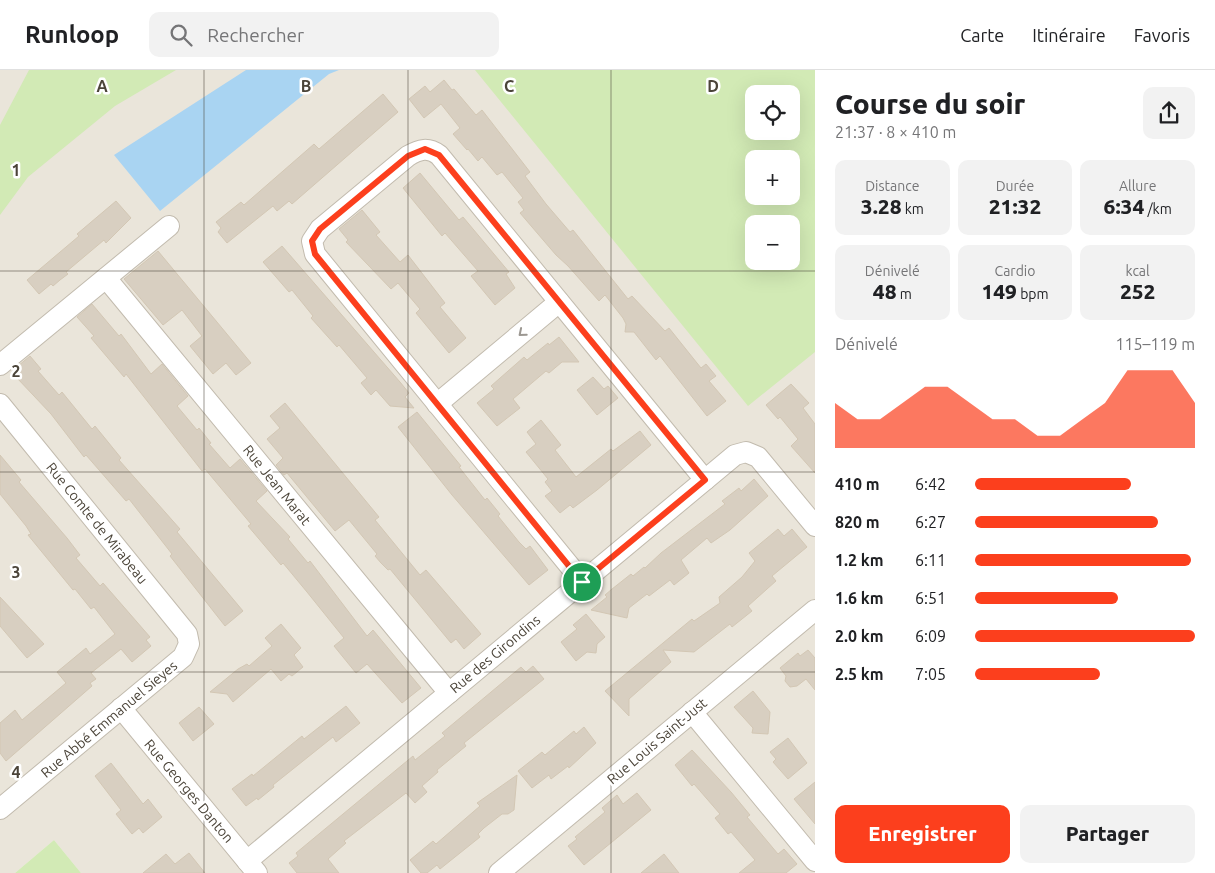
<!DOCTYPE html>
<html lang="fr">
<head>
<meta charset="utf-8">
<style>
	body { margin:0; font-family:Ubuntu,sans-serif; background:#f2f2f2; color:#202124; height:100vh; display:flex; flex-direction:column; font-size:19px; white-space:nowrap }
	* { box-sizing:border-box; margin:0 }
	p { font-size:16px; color:#757577 }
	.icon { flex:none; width:28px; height:28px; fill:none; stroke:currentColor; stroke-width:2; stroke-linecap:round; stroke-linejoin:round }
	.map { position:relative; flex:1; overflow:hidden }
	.panel { display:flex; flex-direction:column; background:#fff; width:400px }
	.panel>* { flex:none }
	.controls { position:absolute; left:745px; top:15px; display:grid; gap:10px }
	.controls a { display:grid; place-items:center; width:55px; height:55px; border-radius:10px; background:#fff; box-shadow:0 5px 20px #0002; font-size:25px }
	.pin { position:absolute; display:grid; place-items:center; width:42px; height:42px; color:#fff; margin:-21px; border:2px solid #fff; border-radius:50%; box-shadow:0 1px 5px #0007 }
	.round { display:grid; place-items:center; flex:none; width:52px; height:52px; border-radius:10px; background:#f2f2f2 }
	.overview { display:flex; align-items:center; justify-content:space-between; height:85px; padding:0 20px }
	h1 { font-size:28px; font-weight:800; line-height:38px }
	.figures { display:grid; grid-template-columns:repeat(3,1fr); gap:8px; height:85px; padding:5px 20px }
	.figures div { display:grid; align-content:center; border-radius:10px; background:#f2f2f2; text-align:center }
	.figures b { font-size:21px; font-weight:800 }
	.figures small { font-size:14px; font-weight:400 }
	.figures p { font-size:14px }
	.chart { height:140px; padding:10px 20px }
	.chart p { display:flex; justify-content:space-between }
	.chart svg { width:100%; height:90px; margin-top:5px; fill:#fc3f1d; opacity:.7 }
	.cta { display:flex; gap:10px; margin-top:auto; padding:10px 20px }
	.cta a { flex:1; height:58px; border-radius:10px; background:#fc3f1d; color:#fff; font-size:20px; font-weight:800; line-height:58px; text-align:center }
	.cta a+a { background:#f2f2f2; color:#202124 }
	ul { padding:0 20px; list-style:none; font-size:16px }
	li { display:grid; grid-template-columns:80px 60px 1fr; align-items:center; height:38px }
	li i { height:12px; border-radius:6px; background:#fc3f1d }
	header { display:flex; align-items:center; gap:30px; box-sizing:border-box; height:70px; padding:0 25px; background:#fff; border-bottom:1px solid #e0e0e0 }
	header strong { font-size:24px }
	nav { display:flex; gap:28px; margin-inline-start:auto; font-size:18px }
	.search { width:350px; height:45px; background:#f2f2f2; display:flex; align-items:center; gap:12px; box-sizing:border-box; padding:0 18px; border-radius:10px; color:#757577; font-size:19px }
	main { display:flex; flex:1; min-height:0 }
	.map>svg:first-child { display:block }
	.residential { fill:#eae5da; fill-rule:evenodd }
	.green { fill:#d2eab5; fill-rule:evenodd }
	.water { fill:#a9d4f2 }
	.building { fill:#d8cfc1; stroke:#d3c7b4 }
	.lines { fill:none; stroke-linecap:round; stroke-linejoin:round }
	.street-casing { stroke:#c2bbae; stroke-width:22 }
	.street { stroke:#fff; stroke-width:20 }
	.oneway { stroke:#9c9892 }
	.route-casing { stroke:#fff; stroke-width:10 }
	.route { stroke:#fc3f1d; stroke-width:6 }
	.grid { fill:none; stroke:#4b4439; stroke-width:1; stroke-opacity:0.55 }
	.labels { text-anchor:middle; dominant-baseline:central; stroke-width:5; stroke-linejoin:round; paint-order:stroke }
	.street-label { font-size:14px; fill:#4b4439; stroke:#fff }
	.grid-label { font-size:16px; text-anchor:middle; font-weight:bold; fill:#4b4439; stroke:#fff; stroke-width:5; stroke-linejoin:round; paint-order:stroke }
</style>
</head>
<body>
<header>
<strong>Runloop</strong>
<div class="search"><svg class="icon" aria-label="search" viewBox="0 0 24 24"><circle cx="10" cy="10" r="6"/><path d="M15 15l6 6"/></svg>Rechercher</div>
<nav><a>Carte</a><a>Itinéraire</a><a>Favoris</a></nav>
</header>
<main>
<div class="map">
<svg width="815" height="803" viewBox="0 0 815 803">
	<rect width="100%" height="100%" fill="#f6f3ec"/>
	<path class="residential" d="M0 0H815V803H81L54 770 15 803H0ZM754 24H791V61H754ZM754 89H791V126H754ZM754 154H791V191H754Z"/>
	<g class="green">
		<polygon points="29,0 176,0 115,36 28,107 0,145 0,55"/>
		<path d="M475 0H815V282L748 336ZM754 24H791V61H754ZM754 89H791V126H754ZM754 154H791V191H754Z"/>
		<polygon points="54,770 81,803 15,803"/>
	</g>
	<polygon class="water" points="246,0 339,0 329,4 160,141 114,85"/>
	<g class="building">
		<polygon points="444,10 452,20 454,19 476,45 482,40 530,102 525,106 546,134 570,162 573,160 628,229 632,226 665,261 669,258 701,298 706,294 716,306 709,311 726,331 707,346 660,286 656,290 634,262 625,262 626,254 623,248 605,225 599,231 568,196 556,185 520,143 524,140 518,132 523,128 502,102 497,105 482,87 478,91 468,79 467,80 453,64 460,58 441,34 424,48 409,29 425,16 430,22"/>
		<polygon points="383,24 398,42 292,134 289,131 277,141 273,136 227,173 218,162 221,158 216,152 241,132 244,135 314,74 319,79"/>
		<polygon points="420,103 459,150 463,147 509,202 506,204 515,218 495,235 471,206 478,201 445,163 442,166 403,118"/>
		<polygon points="116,131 131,148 106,173 104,170 66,202 68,204 60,210 53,216 51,214 39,224 27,210 79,166 77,164"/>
		<polygon points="362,140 380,162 376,165 400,192 408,185 445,233 440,237 466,268 449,283 416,243 420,239 398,213 391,219 346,172 348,170 339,159"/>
		<polygon points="282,176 400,312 409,323 405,327 414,338 390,336 376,320 371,325 361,313 367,308 339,275 337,277 311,248 313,246 292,220 289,222 263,192"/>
		<polygon points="158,181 251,293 236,305 226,293 213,304 190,276 202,266 182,240 163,255 124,209"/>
		<polygon points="92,234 119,266 121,264 151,304 162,294 188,326 177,336 197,360 199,358 211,373 209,374 230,398 240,389 267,421 256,431 290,467 288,469 308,493 310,491 367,566 373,560 421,618 402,633 367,594 356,603 334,576 344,568 307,522 283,493 281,495 248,456 251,454 205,399 202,401 126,304 124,307 91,268 94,266 77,247"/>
		<polygon points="559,267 579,292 562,292 549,303 546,301 513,329 520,338 497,356 477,333 494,319 491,316 524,287 527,290 548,273 549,275"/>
		<polygon points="30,286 41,299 38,301 59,325 62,322 92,359 95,356 121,388 119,390 180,459 177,462 243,541 225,556 170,486 172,484 129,429 126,431 86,385 84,387 51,344 17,308 12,301"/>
		<polygon points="593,307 604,319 608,316 618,328 597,345 577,320"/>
		<polygon points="791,314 809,333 803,338 815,354 815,403 791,376 798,369 780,347 778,349 766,335"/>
		<polygon points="285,333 379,447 375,450 420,505 426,500 481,564 464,579 456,569 451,573 390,499 388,500 381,493 375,486 377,484 349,450 335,461 287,403 284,405 276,395 283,388 267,369 280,358 270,346"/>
		<polygon points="417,342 461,396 459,397 485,430 487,428 500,444 498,446 519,472 526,479 530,476 548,500 529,515 452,425 398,357"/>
		<polygon points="541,350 561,375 555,380 576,407 611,379 613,381 640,361 651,375 597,420 573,438 570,435 560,443 545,426 552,421 545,412 548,409 526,382 536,374 527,362"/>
		<polygon points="0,385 21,410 19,412 67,468 80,485 76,488 100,516 103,513 150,567 146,570 151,576 132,592 121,579 91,603 96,609 90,613 92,616 6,691 0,683 0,653 15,640 22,650 66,613 57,602 86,578 90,584 115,564 94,537 91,539 75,519 73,520 28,465 31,464 26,456 0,424"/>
		<polygon points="754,409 768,426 730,460 711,473 707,468 681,490 689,503 674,515 670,510 649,526 647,524 629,538 627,548 591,540 607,527 605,525 612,519 631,504 633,506 644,497 645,498 661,483 725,434 722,431 739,418 741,421"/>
		<polygon points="778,459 784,466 792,459 807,477 772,506 776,511 748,536 752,541 732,557 730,554 694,582 663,580 671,592 629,629 629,646 605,621 692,549 694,551 720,533 719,527 742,507 755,491 749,483"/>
		<polygon points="0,527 44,574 27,588 0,556"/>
		<polygon points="586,544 605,567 597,574 596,583 587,582 576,591 561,572 577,559 573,555"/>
		<polygon points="281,554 301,578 294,585 303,597 292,606 289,604 281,611 271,599 233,632 227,624 210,622 238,599 247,594 249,596 272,576 265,568"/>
		<polygon points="808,580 815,588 815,620 806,609 797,616 790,617 785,611 786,606 780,598 798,583 800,586"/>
		<polygon points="533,596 544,609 464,673 466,676 437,700 438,702 422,716 427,722 415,733 406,723 344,771 346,773 328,789 339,803 297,803 289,793 298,786 296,783 413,686 415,690 445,666 442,663 521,597 526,602"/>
		<polygon points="753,621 770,642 768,664 752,663 753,658 734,637"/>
		<polygon points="346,636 360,653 336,672 333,667 273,715 274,717 258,730 257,728 246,736 232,719 252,704 253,706 302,666 304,669"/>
		<polygon points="199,637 214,654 193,671 179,653"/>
		<polygon points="584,657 596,673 569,698 568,696 551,709 549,705 532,718 518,701 542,682 545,685 574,661 576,664"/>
		<polygon points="788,668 807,693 788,709 773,692 776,689 770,682"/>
		<polygon points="692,680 731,722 750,745 747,747 778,784 784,779 797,794 786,803 739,803 755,790 731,762 728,764 715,748 720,744 694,714 692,716 675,695"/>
		<polygon points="111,693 143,734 148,729 162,747 143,763 139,758 132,764 116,744 121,740 95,706"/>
		<polygon points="517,705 514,740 508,744 502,744 484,758 478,764 480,767 440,799 437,795 427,803 421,803 410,790 433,771 436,774 480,736 477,733"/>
		<polygon points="815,712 815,754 794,729"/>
		<polygon points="637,723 651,740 584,795 568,776 577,769 575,767 605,742 602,738 617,725 623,734"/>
		<polygon points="189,783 205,803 143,803 166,784 175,794"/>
		<polygon points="664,784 679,803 641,803"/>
	</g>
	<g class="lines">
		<defs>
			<g id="street">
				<polyline points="106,208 449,623"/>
				<polyline points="0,295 169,156"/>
				<polyline points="0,334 187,564 189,574 183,587 0,739"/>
				<polyline points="437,334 559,232"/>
				<path d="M582 511 315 184 312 171 320 159 408 86C420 79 428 77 439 85L705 410"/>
				<polyline points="121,638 257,803"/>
				<polyline points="692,642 815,791"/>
				<polyline points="247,791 735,385 746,382 758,387 815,456"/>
				<polyline points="499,803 815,540"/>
			</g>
		</defs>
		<use href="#street" class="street-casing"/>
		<use href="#street" class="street"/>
	</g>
	<defs><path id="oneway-chevron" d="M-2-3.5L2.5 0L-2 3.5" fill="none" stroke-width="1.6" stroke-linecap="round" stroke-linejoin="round" transform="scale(1.25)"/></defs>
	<use class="oneway" href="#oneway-chevron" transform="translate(522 263) rotate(140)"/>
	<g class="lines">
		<defs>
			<polygon id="route" points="425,79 439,85 705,410 582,512 315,184 312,171 320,159 408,86"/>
		</defs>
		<use href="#route" class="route-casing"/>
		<use href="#route" class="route"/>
	</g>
	<path class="grid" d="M204 0V803M408 0V803M611 0V803M0 201H815M0 402H815M0 602H815"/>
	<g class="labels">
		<g class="street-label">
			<text transform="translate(277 415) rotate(51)">Rue Jean Marat</text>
			<text transform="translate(97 453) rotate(51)">Rue Comte de Mirabeau</text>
			<text transform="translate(495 584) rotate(-40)">Rue des Girondins</text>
			<text transform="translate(109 649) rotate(-40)">Rue Abbé Emmanuel Sieyes</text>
			<text transform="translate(657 671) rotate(-40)">Rue Louis Saint-Just</text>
			<text transform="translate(189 721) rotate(50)">Rue Georges Danton</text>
		</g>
	</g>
	<g class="grid-label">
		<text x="102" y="22">A</text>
		<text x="306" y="22">B</text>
		<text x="509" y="22">C</text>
		<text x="713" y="22">D</text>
		<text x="16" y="106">1</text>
		<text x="16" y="307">2</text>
		<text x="16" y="508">3</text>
		<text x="16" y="708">4</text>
	</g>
</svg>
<div class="controls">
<a><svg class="icon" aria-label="locate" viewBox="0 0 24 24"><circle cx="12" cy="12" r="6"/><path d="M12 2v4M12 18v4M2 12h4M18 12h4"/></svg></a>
<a>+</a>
<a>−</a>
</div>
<div class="pin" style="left:582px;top:512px;background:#1e9e55"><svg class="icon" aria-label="arrive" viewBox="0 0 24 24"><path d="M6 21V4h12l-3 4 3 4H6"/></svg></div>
</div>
<section class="panel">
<div class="overview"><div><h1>Course du soir</h1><p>21:37 · 8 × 410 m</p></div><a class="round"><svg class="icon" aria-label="share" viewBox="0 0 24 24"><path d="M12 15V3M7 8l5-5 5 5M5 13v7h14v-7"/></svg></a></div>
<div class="figures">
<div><p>Distance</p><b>3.28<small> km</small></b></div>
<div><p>Durée</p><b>21:32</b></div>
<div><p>Allure</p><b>6:34<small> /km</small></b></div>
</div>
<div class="figures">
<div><p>Dénivelé</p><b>48<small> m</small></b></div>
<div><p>Cardio</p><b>149<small> bpm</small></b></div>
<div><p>kcal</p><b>252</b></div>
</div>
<div class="chart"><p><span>Dénivelé</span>115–119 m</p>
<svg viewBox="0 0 160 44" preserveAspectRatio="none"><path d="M0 44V22L10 30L20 30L30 22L40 14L50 14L60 22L70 30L80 30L90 38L100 38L110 30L120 22L130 6L140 6L150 6L160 22V44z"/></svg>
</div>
<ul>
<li><b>410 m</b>6:42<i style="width:71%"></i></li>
<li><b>820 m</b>6:27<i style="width:83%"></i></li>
<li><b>1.2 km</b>6:11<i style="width:98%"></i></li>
<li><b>1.6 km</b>6:51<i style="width:65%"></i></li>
<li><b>2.0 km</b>6:09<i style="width:100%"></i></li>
<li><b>2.5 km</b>7:05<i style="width:57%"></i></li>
</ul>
<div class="cta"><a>Enregistrer</a><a>Partager</a></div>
</section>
</main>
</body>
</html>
